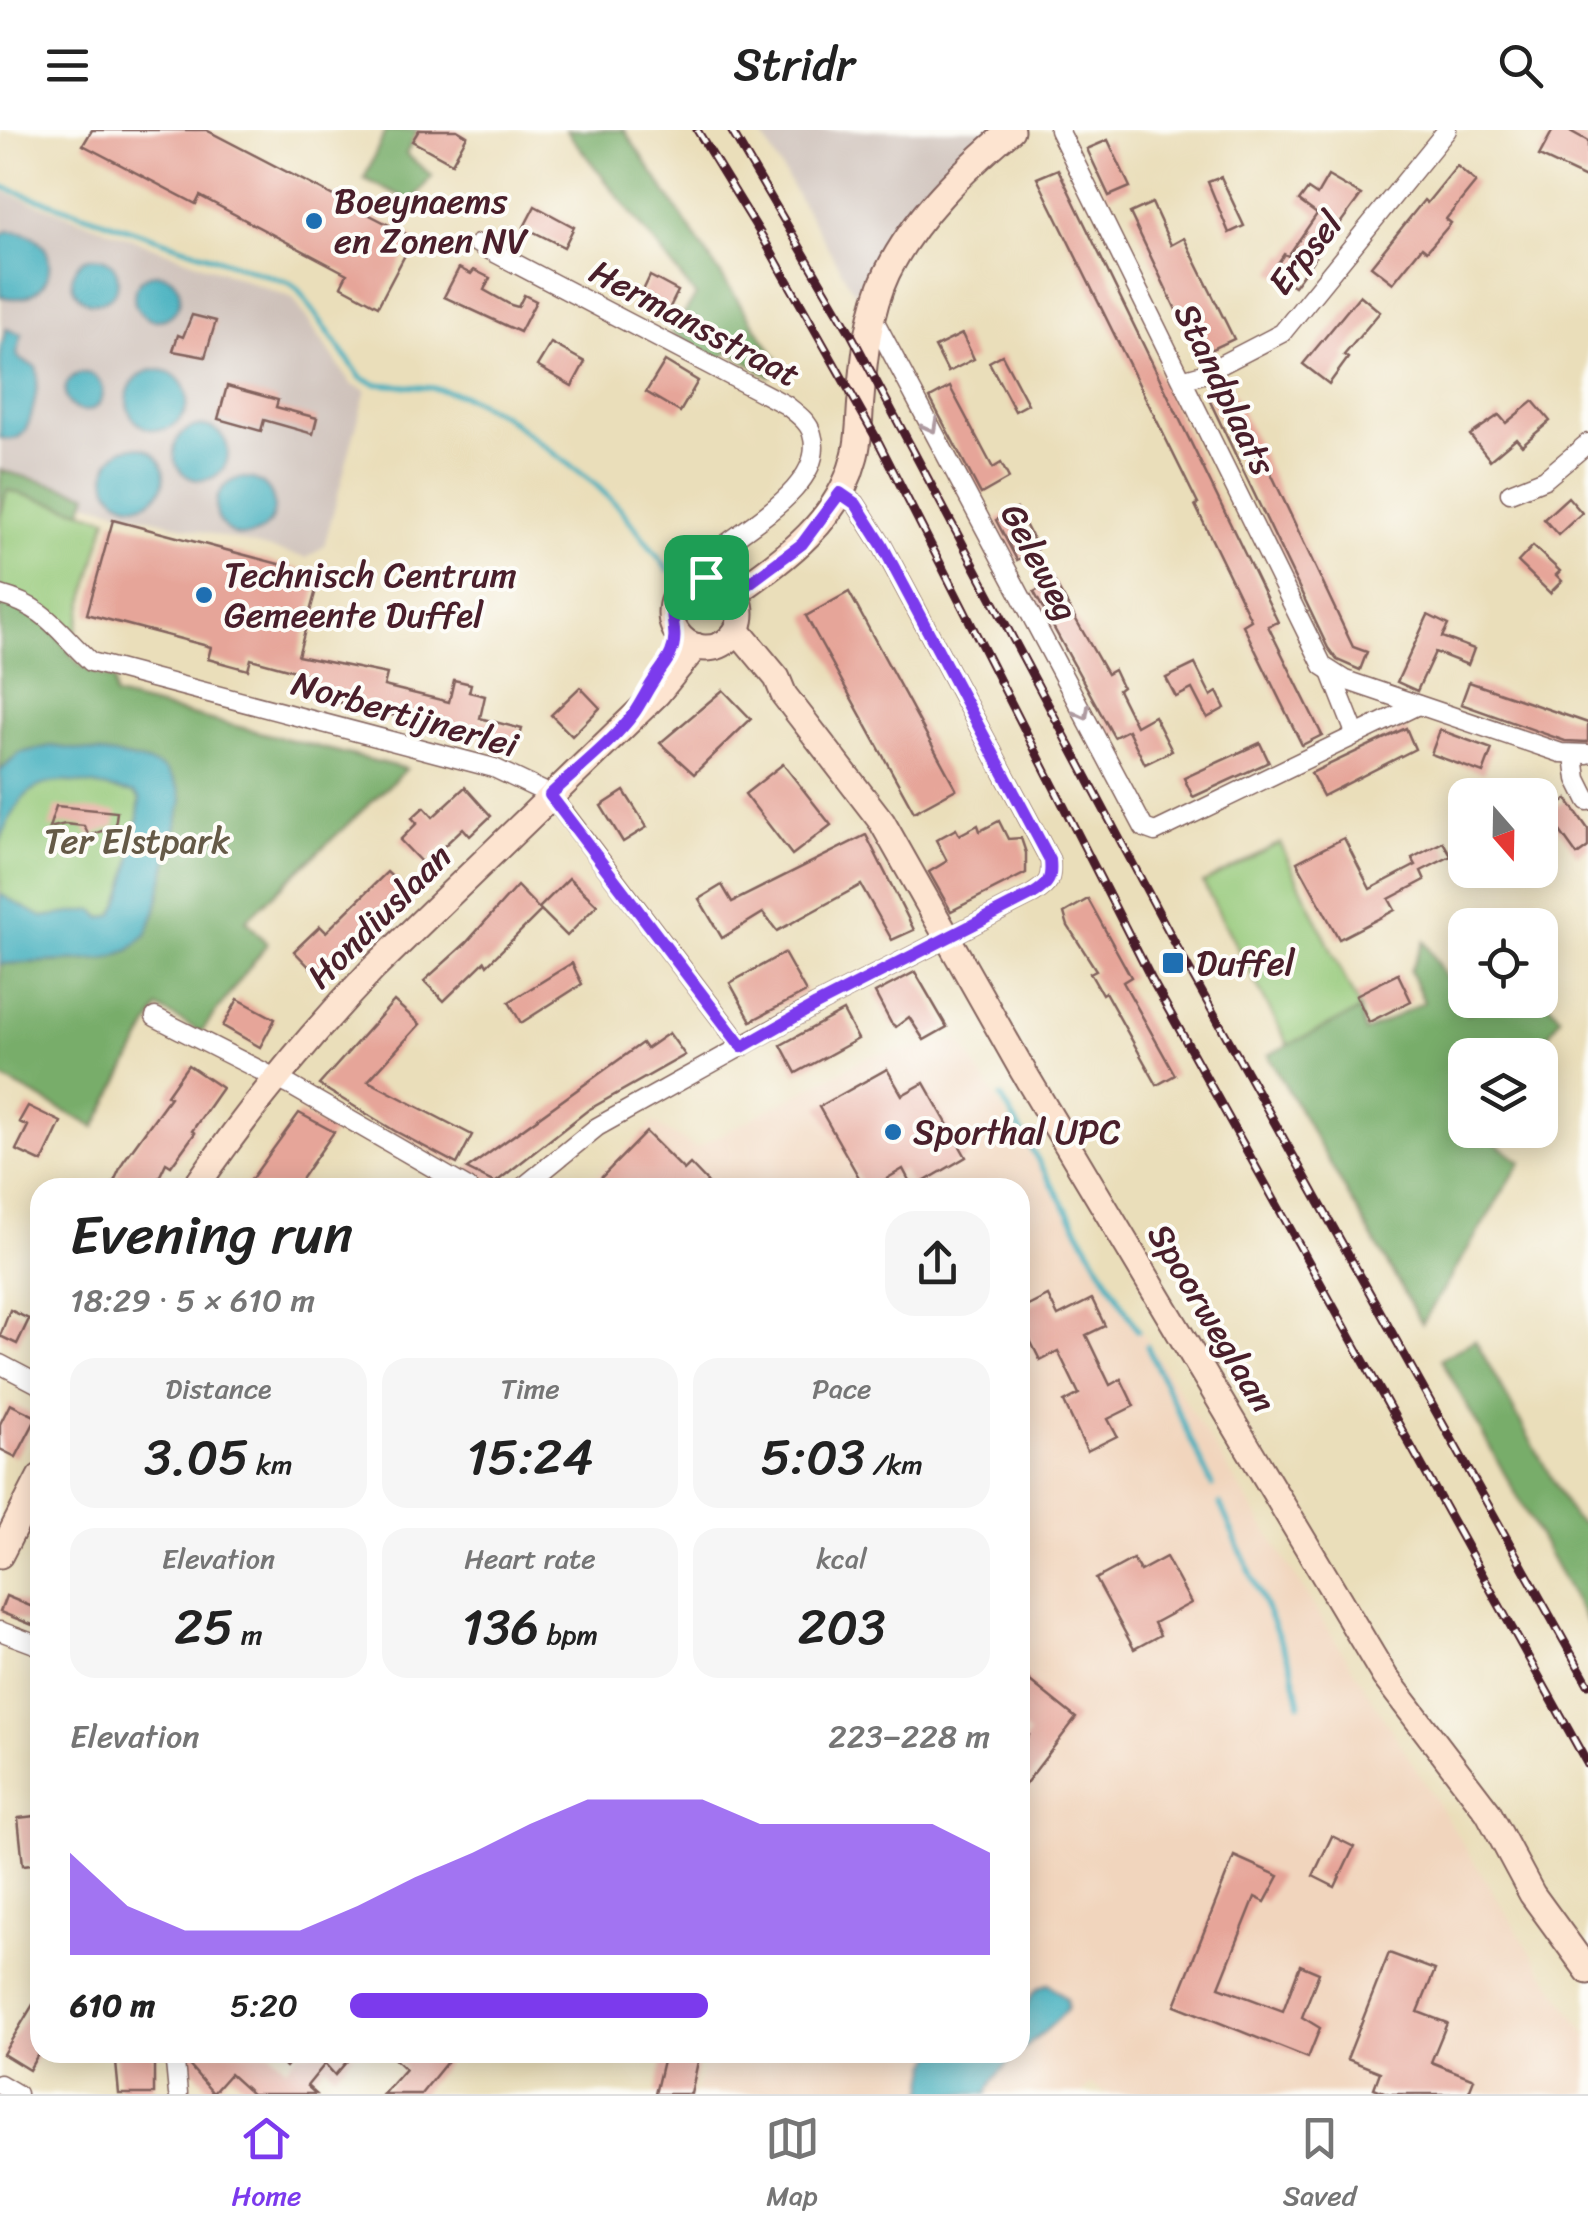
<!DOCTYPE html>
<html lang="en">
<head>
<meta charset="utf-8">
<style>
	body { margin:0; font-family:Sriracha,sans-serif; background:#f6f6f6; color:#222; height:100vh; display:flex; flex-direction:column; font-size:38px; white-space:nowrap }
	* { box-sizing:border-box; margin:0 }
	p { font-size:32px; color:#767676 }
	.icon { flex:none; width:55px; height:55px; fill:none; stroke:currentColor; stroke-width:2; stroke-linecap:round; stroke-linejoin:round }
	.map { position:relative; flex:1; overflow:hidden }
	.side { position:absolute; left:30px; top:1048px; width:1000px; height:885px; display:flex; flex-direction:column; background:#fff; border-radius:30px; box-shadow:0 5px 25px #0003 }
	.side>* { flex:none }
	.needle { width:65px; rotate:160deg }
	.buttons { position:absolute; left:1448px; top:648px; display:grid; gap:20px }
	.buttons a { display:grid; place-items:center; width:110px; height:110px; border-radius:20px; background:#fff; box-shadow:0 5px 25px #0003; font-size:50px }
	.pin { position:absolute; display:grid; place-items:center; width:85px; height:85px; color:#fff; margin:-42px; border-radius:20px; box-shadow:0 5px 15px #0006 }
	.round { display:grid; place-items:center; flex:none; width:105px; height:105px; border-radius:30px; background:#f6f6f6 }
	.overview { display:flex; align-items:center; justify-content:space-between; height:170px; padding:0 40px }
	h1 { font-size:55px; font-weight:600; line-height:75px }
	.stats { display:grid; grid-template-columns:repeat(3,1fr); gap:15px; height:170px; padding:10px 40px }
	.stats div { display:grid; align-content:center; border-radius:25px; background:#f6f6f6; text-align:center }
	.stats b { font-size:50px; font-weight:600 }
	.stats small { font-size:28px; font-weight:400 }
	.stats p { font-size:28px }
	.chart { height:280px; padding:20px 40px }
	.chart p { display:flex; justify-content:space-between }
	.chart svg { width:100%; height:180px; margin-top:10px; fill:#7c3aed; opacity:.7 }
	ul { padding:0 40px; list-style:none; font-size:32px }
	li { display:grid; grid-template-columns:160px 120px 1fr; align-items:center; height:75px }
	li i { height:25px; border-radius:12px; background:#7c3aed }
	header { display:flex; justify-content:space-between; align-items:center; height:130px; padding:0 40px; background:#fff; font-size:45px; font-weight:600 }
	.tabs { display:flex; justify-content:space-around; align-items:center; height:140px; border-top:2px solid #e0e0e0; background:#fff; font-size:28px; color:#767676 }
	.tabs a { display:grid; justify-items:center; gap:5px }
	.tabs .selected { color:#7c3aed }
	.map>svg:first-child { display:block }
	.built { fill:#f1d5bd }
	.industrial { fill:#cec1ba }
	.green { fill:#96c97a; stroke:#707452; stroke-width:2.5 }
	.forest { fill:#78ad6a; stroke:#61664a; stroke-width:2.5 }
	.water { fill:#40aebd; stroke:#456674; stroke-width:2.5 }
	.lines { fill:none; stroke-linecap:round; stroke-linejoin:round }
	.stream { stroke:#40aebd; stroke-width:5 }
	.building { fill:#e6a599 }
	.street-casing { stroke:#82625d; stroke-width:21 }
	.secondary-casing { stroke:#82625d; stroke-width:29 }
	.street { stroke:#fff; stroke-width:18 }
	.secondary { stroke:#fde4d0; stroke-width:25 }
	.rail-casing { stroke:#4a1f2b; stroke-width:9 }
	.rail { stroke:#fdfcf7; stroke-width:5; stroke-dasharray:15; stroke-linecap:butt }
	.oneway { stroke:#ae9aa0 }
	.route-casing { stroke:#fff; stroke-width:20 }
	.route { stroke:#7c3aed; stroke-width:12 }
	.poi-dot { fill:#1f6fb2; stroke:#fdfcf7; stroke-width:4 }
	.labels { text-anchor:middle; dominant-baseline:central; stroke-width:8; stroke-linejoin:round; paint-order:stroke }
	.poi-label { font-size:35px; fill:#4a1f2b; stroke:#fdfcf7; text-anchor:start }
	.street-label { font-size:35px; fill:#4a1f2b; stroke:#fdfcf7 }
	.park-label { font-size:35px; fill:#655a47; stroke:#fdfcf7 }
</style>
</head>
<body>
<header><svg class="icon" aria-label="menu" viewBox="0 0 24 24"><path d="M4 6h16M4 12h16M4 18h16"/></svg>Stridr<svg class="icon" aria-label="search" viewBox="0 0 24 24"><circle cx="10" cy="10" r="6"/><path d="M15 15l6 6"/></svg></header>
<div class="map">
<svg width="1588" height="1964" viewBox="0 0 1588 1964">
	<rect width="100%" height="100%" fill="#fdfcf7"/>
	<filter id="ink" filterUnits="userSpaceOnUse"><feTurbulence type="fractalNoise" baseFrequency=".01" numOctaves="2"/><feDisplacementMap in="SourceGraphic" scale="20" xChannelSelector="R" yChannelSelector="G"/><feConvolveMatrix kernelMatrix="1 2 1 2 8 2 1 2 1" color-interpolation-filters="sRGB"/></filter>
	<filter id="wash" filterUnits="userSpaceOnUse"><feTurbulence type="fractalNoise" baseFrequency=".0048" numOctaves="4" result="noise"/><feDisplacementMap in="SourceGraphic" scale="40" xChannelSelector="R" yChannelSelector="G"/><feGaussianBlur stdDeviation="2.25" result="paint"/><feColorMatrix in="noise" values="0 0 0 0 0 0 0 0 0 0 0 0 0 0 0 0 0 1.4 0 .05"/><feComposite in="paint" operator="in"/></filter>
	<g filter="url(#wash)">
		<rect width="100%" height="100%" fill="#eadeba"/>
		<polygon class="built" points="959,910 1540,1837 1588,1907 1588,1964 1107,1964 1091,1954 1082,1964 695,1964 706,1923 1020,1922 1020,1058 582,1058 654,993 696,1018 869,926"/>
		<g class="industrial">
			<polygon points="759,0 994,0 929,56 855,164"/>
			<polygon points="2,61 293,168 352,255 366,260 324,416 307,428 0,350"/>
		</g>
		<g class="green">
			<polygon points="0,358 107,388 69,526 87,542 114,550 115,566 406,639 246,790 267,814 158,878 95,997 0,947"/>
			<polygon points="1280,713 1360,880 1289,916 1203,753"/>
		</g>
		<g class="forest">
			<polygon points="386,0 418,0 406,24 432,46 412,71 364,49"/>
			<polygon points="566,0 624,0 779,232 770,247 728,220 721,232 671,202 696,166"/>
			<polygon points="0,340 88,364 82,381 7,360 0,387"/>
			<path d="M0 472C16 478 37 484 49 497 78 528 67 535 114 550L115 566 406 639 246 790 267 814 201 902 158 878 95 997 0 947V834L106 829 155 783 182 671 20 623 0 641Z"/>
			<polygon points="1424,811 1467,884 1491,870 1540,870 1540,862 1560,887 1536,925 1465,925 1465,1000 1489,1000 1486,1006 1521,1032 1422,1194 1268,925 1360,880 1365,902 1424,872 1410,841"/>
			<polygon points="1475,1210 1573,1387 1588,1398 1588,1494 1441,1229"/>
		</g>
		<g class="water">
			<path d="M8 101C70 100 58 183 0 166V104Z"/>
			<circle cx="95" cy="150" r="23"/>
			<circle cx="157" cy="167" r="23"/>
			<path d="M6 199 22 204 17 225 21 230 36 237C41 249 32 293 23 303 17 311 9 310 0 308V219Z"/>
			<circle cx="157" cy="270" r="30"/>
			<circle cx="84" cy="262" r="19"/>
			<circle cx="201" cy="323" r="27"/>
			<circle cx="135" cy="346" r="29"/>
			<circle cx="245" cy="377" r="29"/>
			<path d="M51 616C76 620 141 626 162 638 173 646 180 659 182 671L155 783 146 805 130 820 106 829 0 834V764L42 787 94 780 102 788 113 785C131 753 135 706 140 669L134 663C65 651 28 631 0 712V641L20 623Z"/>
			<path d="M1049 1854 1067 1869 1068 1878C1047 1906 997 1932 987 1964H924L929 1936 936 1923 1020 1922C1020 1900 1023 1858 1049 1854Z"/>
		</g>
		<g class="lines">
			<g class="stream">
				<polyline points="0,56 290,153 297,158 361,248 376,254 433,258 462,265 503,285 595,354 621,379 668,440"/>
				<polyline points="1001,967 1138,1201"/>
				<polyline points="1147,1216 1212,1355"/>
				<polyline points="1220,1374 1292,1537 1300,1574"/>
			</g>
		</g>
		<g id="blocks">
			<g class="building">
				<polygon points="92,0 206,0 414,108 378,176 341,156 347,144 200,66 196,74 83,15"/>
				<polygon points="419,0 457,0 467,6 452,33 412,11"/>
				<polygon points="1553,0 1568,0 1588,11 1588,49 1539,26"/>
				<polygon points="1108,10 1130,57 1109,66 1087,19"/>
				<polygon points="1457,36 1476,52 1446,89 1451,93 1427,121 1422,117 1393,153 1371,136 1424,70 1427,73"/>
				<polygon points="1058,39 1278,492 1268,496 1322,605 1302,615 1243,495 1251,490 1195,375 1198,374 1037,48"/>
				<polygon points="1328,46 1361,65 1294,156 1272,142 1284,124 1288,126 1317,84 1299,71 1308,59 1317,65"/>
				<polygon points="1221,47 1244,96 1229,103 1208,52"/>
				<polygon points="1152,73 1171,115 1184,108 1234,209 1198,226 1130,83"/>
				<polygon points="535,76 574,97 564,117 524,97"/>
				<polygon points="459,138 471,144 474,140 490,148 484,160 511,175 518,177 524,165 536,171 520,202 444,167"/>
				<polygon points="650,146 678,161 667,183 639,169"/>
				<polygon points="1360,165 1380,182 1344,225 1348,228 1329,254 1303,234"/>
				<polygon points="192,185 216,191 205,227 173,221 178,205 183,207"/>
				<polygon points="962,204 974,229 948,242 935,217"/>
				<polygon points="551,213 585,232 572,256 537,236"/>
				<polygon points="1002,225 1028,274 1015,281 989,232"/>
				<polygon points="665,231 698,251 680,282 646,262"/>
				<polygon points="1229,254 1353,517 1367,522 1360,540 1337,530 1328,518 1207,265"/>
				<polygon points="227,256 278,270 276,277 317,288 313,304 264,290 261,301 218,289"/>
				<polygon points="950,257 993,338 1001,333 1009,348 981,364 930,268"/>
				<polygon points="1533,271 1550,291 1522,315 1516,308 1490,330 1470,305 1499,285 1506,293"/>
				<polygon points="1568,367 1582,383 1558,405 1544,389"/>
				<polygon points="1017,379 1038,419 1017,430 996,390"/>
				<polygon points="113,390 320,445 298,526 387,544 384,556 449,572 454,550 471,554 469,562 485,566 480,588 522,599 516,620 489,611 490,609 301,563 306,544 251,529 248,540 208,529 211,517 87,484"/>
				<polygon points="1533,416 1560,441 1556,445 1562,451 1550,463 1518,432"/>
				<polygon points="1054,451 1107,544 1114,540 1122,557 1118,560 1136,596 1154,586 1172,621 1145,634 1128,600 1114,607 1034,462"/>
				<polygon points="849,462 956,659 914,682 806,486"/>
				<polygon points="1428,485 1448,495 1442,507 1474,519 1468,535 1435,522 1417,561 1397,552"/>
				<polygon points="1195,534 1211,566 1217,562 1225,578 1207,588 1192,559 1176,567 1166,548"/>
				<polygon points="1469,552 1588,593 1588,612 1565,611 1461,574"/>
				<polygon points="580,557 600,578 572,606 551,585"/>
				<polygon points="723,560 751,589 694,644 660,613"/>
				<polygon points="1406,598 1415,619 1323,666 1311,643"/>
				<polygon points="1440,600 1492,619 1483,643 1431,624"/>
				<polygon points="1260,613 1269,632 1193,667 1184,648"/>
				<polygon points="783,634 831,695 792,725 745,664"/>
				<polygon points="465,657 491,686 470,706 463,698 424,735 400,710 417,693 412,688 424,677 433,687"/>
				<polygon points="624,661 647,697 623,712 601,676"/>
				<polygon points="1567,669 1588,699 1588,717 1577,725 1547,683"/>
				<polygon points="56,676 117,682 115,696 89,706 84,696 65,694 49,698"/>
				<polygon points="999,691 1008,709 1021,708 1026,723 1026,743 951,781 929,742 947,731 936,710 956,699 959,705 978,695 980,701"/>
				<polygon points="866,705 914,800 892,810 861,755 777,801 763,783 722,808 699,769 722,755 732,772"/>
				<polygon points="1344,708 1370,759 1416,735 1412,728 1443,712 1451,726 1421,741 1425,750 1389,769 1395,780 1339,809 1297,732"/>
				<polygon points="387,742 405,759 318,846 294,821 320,796 326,802"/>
				<polygon points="569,748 597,775 567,806 539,778"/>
				<polygon points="517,756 541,781 487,835 485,831 444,871 424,851 466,813"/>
				<polygon points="1088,769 1131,847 1123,852 1175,945 1157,955 1105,862 1102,864 1090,843 1096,840 1068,796 1064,783"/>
				<polygon points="784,823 806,862 751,891 730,853"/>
				<polygon points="572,833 582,854 521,893 509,872"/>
				<polygon points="915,842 947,897 924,910 909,887 896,897 891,893 875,863"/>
				<polygon points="1398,844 1411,871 1369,892 1356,865"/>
				<polygon points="238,869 275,889 260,917 223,896"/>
				<polygon points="394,871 420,894 368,951 472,1005 457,1034 395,1001 319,955"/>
				<polygon points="843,881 858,909 796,943 781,915"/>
				<polygon points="669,903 685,925 588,980 495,1053 467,1039 631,921 642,913 646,919"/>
				<polygon points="188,935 222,958 192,1001 195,1003 171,1036 166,1033 154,1058 111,1058 123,1032 170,967 167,965"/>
				<polygon points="887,939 902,965 924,953 966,1027 913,1058 903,1039 871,1058 865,1058 819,977"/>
				<polygon points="28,976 61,992 42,1032 16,1020 28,996 19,992"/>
				<polygon points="299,983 334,1002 295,1058 245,1058"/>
				<polygon points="646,1002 684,1040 690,1034 713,1058 591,1058"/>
				<polygon points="1048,1166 1058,1186 1092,1169 1105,1196 1086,1205 1110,1255 1121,1249 1134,1276 1108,1289 1117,1306 1087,1321 1064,1272 1079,1264 1058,1221 1040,1230 1020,1190 1020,1180"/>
				<polygon points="10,1180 29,1189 17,1214 0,1206"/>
				<polygon points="10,1274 37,1287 16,1327 0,1319 0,1294"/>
				<polygon points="1166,1427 1191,1473 1154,1493 1160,1505 1134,1519 1096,1449 1133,1429 1140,1441"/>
				<polygon points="6,1466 40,1480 35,1496 0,1482"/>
				<polygon points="1020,1543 1076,1588 1020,1661 1020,1617 1029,1605 1020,1597"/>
				<polygon points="35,1686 36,1698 40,1698 40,1733 23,1735 18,1688"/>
				<polygon points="1332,1706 1354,1717 1335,1757 1313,1746"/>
				<polygon points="1234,1726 1279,1746 1265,1772 1255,1767 1219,1857 1283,1881 1300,1835 1319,1843 1302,1887 1320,1898 1308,1928 1175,1875"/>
				<polygon points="1389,1823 1435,1840 1418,1882 1447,1893 1431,1932 1474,1949 1468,1964 1389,1964 1374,1958 1380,1942 1347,1929"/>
				<polygon points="40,1863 40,1921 29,1940 3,1924"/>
				<polygon points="115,1922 154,1922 154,1964 119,1964"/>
				<polygon points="187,1922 270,1922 286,1937 298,1922 355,1922 335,1945 325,1934 307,1956 316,1964 252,1964 230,1944 213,1963 188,1934"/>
				<polygon points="387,1922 455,1922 421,1964 383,1964 405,1939"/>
				<polygon points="665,1922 700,1922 691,1964 655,1964"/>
			</g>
		</g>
	</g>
	<g filter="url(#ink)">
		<use href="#blocks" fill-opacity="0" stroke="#82625d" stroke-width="2.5"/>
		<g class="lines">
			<defs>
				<g id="street">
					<polyline points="1059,0 1323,536 1345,550 1561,623 1588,624"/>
					<path d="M478 114 786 275C796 283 809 292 812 304 828 356 742 398 711 426L706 447"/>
					<polyline points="872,186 1144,698 1155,702 1418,575"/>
					<polyline points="1185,249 1203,244 1282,203 1447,0"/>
					<polyline points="1510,363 1545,349 1588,313"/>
					<path d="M0 465C48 478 57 501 91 532L494 638 551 665 742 917"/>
					<polyline points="1332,545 1355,603"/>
					<polyline points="1574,625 1577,649 1588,671"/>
					<polyline points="155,887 291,956 468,1058"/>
					<path d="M522 1058 597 997 816 875 1033 764C1049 754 1052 749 1050 730L882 415 856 374 840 363"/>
					<polyline points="0,1234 40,1255"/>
					<polyline points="0,1501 40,1516"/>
					<polyline points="174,1922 178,1964"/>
					<polyline points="0,1954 17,1964"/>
				</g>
				<g id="secondary">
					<circle cx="706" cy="483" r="35"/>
					<path d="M736 463C785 428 838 391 854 329 860 310 859 288 861 269 864 227 869 181 887 143 915 86 964 40 1011 0"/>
					<polyline points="737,500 777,548 784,565 882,692 1023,941 1385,1547 1488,1682 1532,1764 1588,1841"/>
					<path d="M195 1058C249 979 309 906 374 838L658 563 696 516"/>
					<polyline points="0,1425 40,1347"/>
				</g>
			</defs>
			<use href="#street" class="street-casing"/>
			<use href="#secondary" class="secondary-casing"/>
			<use href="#street" class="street"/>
			<use href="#secondary" class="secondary"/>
			<defs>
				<g id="rail">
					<polyline points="697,0 762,106 879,313 1152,850 1588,1635"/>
					<polyline points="731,0 851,204 1185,832 1588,1554"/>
				</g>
			</defs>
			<use href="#rail" class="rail-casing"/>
			<use href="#rail" class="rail"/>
		</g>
		<defs><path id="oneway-chevron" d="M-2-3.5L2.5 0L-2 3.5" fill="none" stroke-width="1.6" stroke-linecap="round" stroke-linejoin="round" transform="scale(2.5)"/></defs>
		<g class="oneway">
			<use href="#oneway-chevron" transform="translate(931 296) rotate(62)"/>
			<use href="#oneway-chevron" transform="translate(1083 583) rotate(62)"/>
		</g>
	</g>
	<g class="lines" filter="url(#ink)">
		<defs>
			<path id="route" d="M840 363 856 374 882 415 1050 730C1052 749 1049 754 1033 764L816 875 742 917 550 665C576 640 613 612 634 583 641 573 647 560 654 550 659 541 667 533 671 523 682 498 661 479 682 458 700 440 720 450 736 463L802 414Z"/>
		</defs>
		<use href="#route" class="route-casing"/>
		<use href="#route" class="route"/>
	</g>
	<g class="poi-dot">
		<circle cx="314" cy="91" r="10"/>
		<circle cx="204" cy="465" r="10"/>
		<rect x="1161" y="821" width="24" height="24" rx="5"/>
		<circle cx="893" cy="1002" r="10"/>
	</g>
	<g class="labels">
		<g class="poi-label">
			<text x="334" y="71">Boeynaems<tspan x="334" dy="40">en Zonen NV</tspan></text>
			<text x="224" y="445">Technisch Centrum<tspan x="224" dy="40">Gemeente Duffel</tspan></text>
			<text x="1196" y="833">Duffel</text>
			<text x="913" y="1002">Sporthal UPC</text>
		</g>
		<g class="street-label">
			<text transform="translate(1305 123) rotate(-51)">Erpsel</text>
			<text transform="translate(695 193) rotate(28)">Hermansstraat</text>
			<text transform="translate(1225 259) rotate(64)">Standplaats</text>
			<text transform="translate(1040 432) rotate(62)">Geleweg</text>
			<text transform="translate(405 584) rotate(16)">Norbertijnerlei</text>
			<text transform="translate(379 786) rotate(-45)">Hondiuslaan</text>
			<text transform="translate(1212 1188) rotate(59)">Spoorweglaan</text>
		</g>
		<g class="park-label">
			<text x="137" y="711">Ter Elstpark</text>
		</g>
	</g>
</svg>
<div class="buttons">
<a><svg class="needle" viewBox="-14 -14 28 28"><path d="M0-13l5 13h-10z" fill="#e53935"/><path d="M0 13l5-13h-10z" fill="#767676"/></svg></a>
<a><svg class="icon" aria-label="locate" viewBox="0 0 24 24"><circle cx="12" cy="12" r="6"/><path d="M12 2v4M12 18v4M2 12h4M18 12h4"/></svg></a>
<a><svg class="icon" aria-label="layers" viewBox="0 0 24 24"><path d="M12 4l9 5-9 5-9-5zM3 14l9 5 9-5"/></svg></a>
</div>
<div class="pin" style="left:706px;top:447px;background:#1e9e55"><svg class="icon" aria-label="arrive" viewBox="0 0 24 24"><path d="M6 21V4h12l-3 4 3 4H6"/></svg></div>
<section class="side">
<div class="overview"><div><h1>Evening run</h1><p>18:29 · 5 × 610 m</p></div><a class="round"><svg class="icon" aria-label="share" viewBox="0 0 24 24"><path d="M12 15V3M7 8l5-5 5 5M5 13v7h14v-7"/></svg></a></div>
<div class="stats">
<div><p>Distance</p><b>3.05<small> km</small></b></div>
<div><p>Time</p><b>15:24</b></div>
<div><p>Pace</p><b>5:03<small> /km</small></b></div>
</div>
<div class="stats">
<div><p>Elevation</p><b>25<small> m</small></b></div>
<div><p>Heart rate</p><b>136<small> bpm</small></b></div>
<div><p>kcal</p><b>203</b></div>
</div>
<div class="chart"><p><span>Elevation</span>223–228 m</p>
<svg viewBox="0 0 160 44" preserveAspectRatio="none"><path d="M0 44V19L10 32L20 38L30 38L40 38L50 32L60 25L70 19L80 12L90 6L100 6L110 6L120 12L130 12L140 12L150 12L160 19V44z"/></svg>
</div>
<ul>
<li><b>610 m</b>5:20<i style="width:56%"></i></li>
</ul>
</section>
</div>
<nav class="tabs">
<a class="selected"><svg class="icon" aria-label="home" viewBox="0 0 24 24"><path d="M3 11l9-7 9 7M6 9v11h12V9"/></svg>Home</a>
<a><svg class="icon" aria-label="map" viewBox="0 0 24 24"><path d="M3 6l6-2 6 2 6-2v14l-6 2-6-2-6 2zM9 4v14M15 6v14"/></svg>Map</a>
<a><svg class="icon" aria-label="saved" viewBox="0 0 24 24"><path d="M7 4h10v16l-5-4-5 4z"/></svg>Saved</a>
</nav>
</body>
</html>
